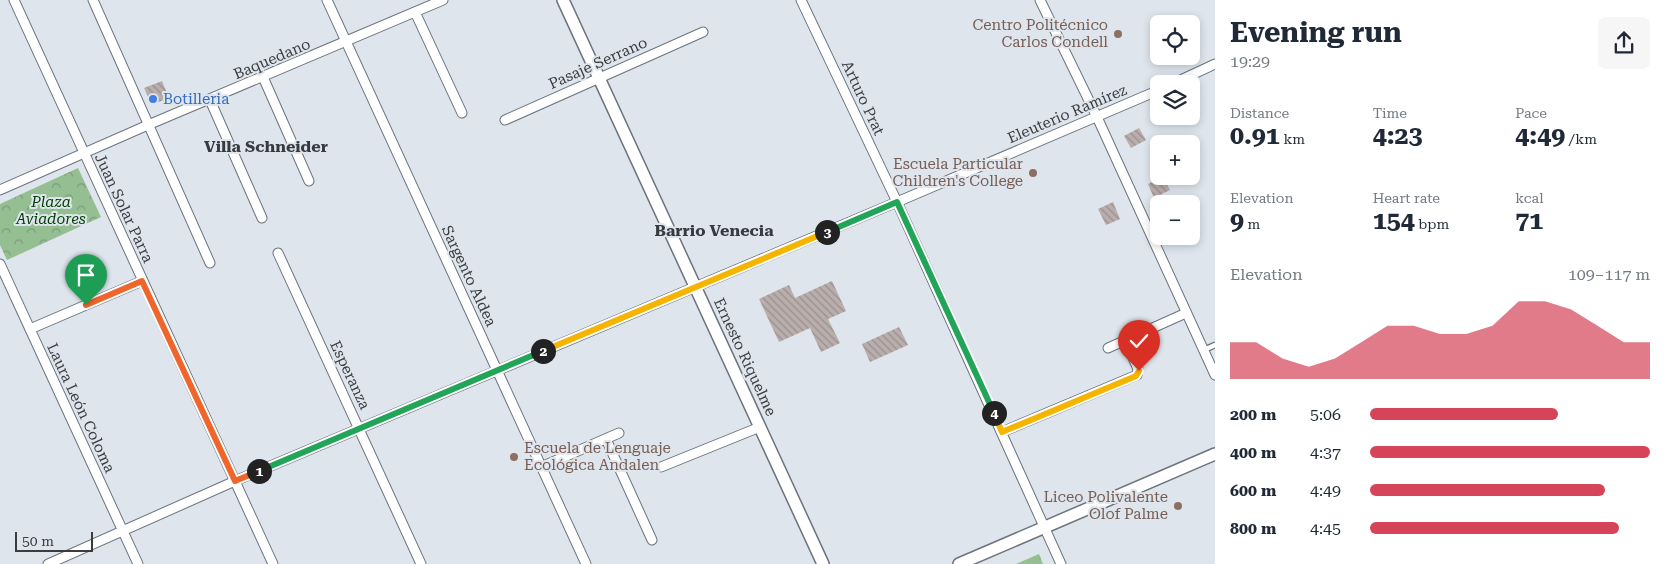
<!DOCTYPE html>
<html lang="en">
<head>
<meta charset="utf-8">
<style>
	body { margin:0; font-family:"Roboto Serif",serif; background:#f6f6f7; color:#1f2937; height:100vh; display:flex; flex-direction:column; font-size:19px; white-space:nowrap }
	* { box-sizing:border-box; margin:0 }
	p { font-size:16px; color:#747a83 }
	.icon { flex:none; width:28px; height:28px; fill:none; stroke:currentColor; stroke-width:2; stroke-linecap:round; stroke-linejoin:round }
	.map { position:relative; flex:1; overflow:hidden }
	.details { display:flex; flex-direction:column; background:#fff; width:450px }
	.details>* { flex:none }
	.fabs { position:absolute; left:1150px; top:15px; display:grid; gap:10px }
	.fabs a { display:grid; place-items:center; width:50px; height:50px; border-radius:8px; background:#fff; box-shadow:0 2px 8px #0003; font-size:25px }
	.scale { position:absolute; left:15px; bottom:12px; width:78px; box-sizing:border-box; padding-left:5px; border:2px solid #3a3d40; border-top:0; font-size:14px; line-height:18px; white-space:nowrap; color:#3a3d40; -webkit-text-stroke:4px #dee5ed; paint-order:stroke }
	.pin { position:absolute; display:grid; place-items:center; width:42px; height:42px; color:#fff; margin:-51px -21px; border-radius:50% 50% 50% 0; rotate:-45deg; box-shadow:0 0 5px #0007 }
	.pin .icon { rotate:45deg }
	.km { position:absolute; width:25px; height:25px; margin:-12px; border-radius:50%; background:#222; color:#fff; font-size:14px; line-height:25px; text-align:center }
	.round { display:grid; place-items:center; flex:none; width:52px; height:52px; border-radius:8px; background:#f6f6f7 }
	.head { display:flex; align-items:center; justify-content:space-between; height:85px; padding:0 15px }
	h1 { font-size:28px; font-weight:700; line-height:38px }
	.figures { display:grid; grid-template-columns:repeat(3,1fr); gap:8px; height:85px; padding:5px 15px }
	.figures div { display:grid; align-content:center }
	.figures b { font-size:25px; font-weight:700 }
	.figures small { font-size:14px; font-weight:400 }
	.figures p { font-size:14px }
	.chart { height:140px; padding:10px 15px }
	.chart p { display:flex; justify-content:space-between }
	.chart svg { width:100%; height:90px; margin-top:5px; fill:#d54458; opacity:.7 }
	ul { padding:0 15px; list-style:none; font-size:16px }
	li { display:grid; grid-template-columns:80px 60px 1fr; align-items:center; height:38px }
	li i { height:12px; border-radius:6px; background:#d54458 }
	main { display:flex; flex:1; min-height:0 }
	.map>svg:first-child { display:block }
	.forest { fill:url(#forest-crowns) }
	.building { fill:url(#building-back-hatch) }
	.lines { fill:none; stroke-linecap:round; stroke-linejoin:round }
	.lane-casing { stroke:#6d737b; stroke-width:7 }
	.street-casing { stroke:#6d737b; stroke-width:11 }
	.secondary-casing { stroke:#6d737b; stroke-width:14 }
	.lane { stroke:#fff; stroke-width:4.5 }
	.street { stroke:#fff; stroke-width:9 }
	.secondary { stroke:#fff; stroke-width:11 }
	.split-1-casing { stroke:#fff; stroke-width:10 }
	.split-2-casing { stroke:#fff; stroke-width:10 }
	.split-3-casing { stroke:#fff; stroke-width:10 }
	.split-4-casing { stroke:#fff; stroke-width:10 }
	.split-5-casing { stroke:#fff; stroke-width:10 }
	.split-1 { stroke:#f0652b; stroke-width:6 }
	.split-2 { stroke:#22a559; stroke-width:6 }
	.split-3 { stroke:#f5b400; stroke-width:6 }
	.split-4 { stroke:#22a559; stroke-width:6 }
	.split-5 { stroke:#f5b400; stroke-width:6 }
	.education-dot { fill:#8d6e63; stroke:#dee5ed; stroke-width:2 }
	.shop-dot { fill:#3f7fe0; stroke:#dee5ed; stroke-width:2 }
	.labels { text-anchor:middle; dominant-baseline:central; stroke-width:4; stroke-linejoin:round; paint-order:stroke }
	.education-label { font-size:15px; fill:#785e54; stroke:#dee5ed; text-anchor:end }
	.street-label { font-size:15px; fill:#3a3d40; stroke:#dee5ed }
	.shop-label { font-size:15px; fill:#366cbe; stroke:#dee5ed; text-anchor:start }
	.park-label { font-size:15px; font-style:italic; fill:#003f01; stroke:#dee5ed }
	.neighbourhood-label { font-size:16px; font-weight:bold; fill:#363b42; stroke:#dee5ed }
</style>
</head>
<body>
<main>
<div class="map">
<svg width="1215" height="564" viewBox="0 0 1215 564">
	<defs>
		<pattern id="forest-crowns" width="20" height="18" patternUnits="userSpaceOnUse" patternTransform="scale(1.25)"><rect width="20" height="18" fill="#95be92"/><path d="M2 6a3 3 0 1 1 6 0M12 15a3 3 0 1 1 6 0" fill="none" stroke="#7b9c79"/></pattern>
		<pattern id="building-back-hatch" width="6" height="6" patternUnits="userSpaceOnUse" patternTransform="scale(1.25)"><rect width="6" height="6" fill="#baaead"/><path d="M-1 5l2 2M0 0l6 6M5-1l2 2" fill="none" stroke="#988f8e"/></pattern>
	</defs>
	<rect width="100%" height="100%" fill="#dee5ed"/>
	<g class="forest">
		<polygon points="78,168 101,217 7,260 0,245 0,204"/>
		<polygon points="1039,554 1043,564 1016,564"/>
	</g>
	<g class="building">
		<polygon points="162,81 169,98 156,103 150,101 144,88"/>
		<polygon points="1139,128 1146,140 1131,148 1124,136"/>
		<polygon points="1163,177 1170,190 1154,198 1148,184"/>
		<polygon points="1113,202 1120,219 1106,225 1098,209"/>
		<polygon points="832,281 846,311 828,319 840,343 821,352 810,328 779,342 759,299 789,285 795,298"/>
		<polygon points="899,327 908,345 870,362 862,344"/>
	</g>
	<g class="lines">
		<defs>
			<polyline id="lane" points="1204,350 1215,345"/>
			<g id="street">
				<polyline points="14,0 273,564"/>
				<polyline points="93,0 210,263"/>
				<polyline points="327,0 586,564"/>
				<polyline points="801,0 897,202 1061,564"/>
				<polyline points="1040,0 1097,117 1215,375"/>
				<polyline points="415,12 462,113"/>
				<polyline points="263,77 309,181"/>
				<polyline points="1172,84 1215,64"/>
				<polyline points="210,100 262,218"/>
				<polyline points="505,120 703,32"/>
				<polyline points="0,190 148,125 443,0"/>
				<polyline points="278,253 421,564"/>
				<polyline points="0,264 138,564"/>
				<polyline points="30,329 142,281"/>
				<polyline points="1108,348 1186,313"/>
				<polyline points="1002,432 1137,375 1138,369 1125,340"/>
				<polyline points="606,439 652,540"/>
				<polyline points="541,467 619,433"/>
				<polyline points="661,467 760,427"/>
				<polyline points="48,564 235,481 897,202 1159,90"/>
			</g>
			<g id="secondary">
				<polyline points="563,0 823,564"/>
				<polyline points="959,564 1215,454"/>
			</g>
		</defs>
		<use href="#lane" class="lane-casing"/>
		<use href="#street" class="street-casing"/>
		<use href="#secondary" class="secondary-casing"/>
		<use href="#lane" class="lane"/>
		<use href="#street" class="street"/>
		<use href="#secondary" class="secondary"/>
	</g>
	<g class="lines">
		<defs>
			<polyline id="split-1" points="86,305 142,281 235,481 259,471"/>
			<polyline id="split-2" points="259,471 543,351"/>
			<polyline id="split-3" points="543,351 827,232"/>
			<polyline id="split-4" points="827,232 897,202 994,413"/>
			<polyline id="split-5" points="994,413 1002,432 1136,376 1139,371"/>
		</defs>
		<use href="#split-1" class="split-1-casing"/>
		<use href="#split-2" class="split-2-casing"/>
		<use href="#split-3" class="split-3-casing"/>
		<use href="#split-4" class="split-4-casing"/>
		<use href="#split-5" class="split-5-casing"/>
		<use href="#split-1" class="split-1"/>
		<use href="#split-2" class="split-2"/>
		<use href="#split-3" class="split-3"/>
		<use href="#split-4" class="split-4"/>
		<use href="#split-5" class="split-5"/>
	</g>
	<g class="education-dot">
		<circle cx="1118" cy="34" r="5"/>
		<circle cx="1033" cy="173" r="5"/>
		<circle cx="514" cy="457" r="5"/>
		<circle cx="1178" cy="506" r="5"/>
	</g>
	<circle class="shop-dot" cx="153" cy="99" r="5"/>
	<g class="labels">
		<g class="education-label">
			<text x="1108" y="25">Centro Politécnico<tspan x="1108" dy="17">Carlos Condell</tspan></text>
			<text x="1023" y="164">Escuela Particular<tspan x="1023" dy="17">Children's College</tspan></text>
			<text x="524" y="448" text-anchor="start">Escuela de Lenguaje<tspan x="524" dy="17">Ecológica Andalen</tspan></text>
			<text x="1168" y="497">Liceo Polivalente<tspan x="1168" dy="17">Olof Palme</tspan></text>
		</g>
		<g class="street-label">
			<text transform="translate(272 59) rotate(-23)">Baquedano</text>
			<text transform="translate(598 63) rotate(-24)">Pasaje Serrano</text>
			<text transform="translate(863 98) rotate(65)">Arturo Prat</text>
			<text transform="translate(1067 114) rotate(-23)">Eleuterio Ramírez</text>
			<text transform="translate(124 208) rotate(65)">Juan Solar Parra</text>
			<text transform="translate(469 276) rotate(65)">Sargento Aldea</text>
			<text transform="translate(745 357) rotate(65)">Ernesto Riquelme</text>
			<text transform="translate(350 375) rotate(65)">Esperanza</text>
			<text transform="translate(81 408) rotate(65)">Laura León Coloma</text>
		</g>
		<g class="shop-label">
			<text x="163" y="99">Botilleria</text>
		</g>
		<g class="park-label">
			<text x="51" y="202">Plaza<tspan x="51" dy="17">Aviadores</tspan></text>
		</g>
		<g class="neighbourhood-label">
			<text x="266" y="146">Villa Schneider</text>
			<text x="714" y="230">Barrio Venecia</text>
		</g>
	</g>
</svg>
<div class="fabs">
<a><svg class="icon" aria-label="locate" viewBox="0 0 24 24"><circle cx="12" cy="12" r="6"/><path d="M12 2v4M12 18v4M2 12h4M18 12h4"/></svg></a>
<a><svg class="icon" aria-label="layers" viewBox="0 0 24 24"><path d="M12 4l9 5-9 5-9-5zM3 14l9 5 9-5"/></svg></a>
<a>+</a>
<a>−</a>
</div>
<div class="scale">50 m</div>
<div class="pin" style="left:86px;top:305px;background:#1e9e55"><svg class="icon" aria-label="arrive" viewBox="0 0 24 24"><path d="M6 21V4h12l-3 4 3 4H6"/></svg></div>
<div class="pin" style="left:1139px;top:371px;background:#d93025"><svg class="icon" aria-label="check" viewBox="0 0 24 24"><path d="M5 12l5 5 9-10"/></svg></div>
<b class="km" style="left:259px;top:471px">1</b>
<b class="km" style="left:543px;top:351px">2</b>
<b class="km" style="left:827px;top:232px">3</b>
<b class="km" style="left:994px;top:413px">4</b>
</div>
<section class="details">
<div class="head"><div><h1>Evening run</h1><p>19:29</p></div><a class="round"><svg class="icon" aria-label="share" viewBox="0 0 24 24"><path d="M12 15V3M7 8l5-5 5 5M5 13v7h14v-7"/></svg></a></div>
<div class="figures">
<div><p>Distance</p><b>0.91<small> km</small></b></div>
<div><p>Time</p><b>4:23</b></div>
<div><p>Pace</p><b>4:49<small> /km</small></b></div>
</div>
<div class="figures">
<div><p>Elevation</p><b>9<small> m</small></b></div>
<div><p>Heart rate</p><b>154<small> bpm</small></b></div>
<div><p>kcal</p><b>71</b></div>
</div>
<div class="chart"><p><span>Elevation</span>109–117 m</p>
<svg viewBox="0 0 160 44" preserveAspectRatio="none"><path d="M0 44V26L10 26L20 34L30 38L40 34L50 26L60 18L70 18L80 22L90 22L100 18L110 6L120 6L130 10L140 18L150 26L160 26V44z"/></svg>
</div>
<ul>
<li><b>200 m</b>5:06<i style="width:67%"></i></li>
<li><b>400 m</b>4:37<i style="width:100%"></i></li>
<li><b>600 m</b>4:49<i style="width:84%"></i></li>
<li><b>800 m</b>4:45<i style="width:89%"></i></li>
</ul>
</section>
</main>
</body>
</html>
